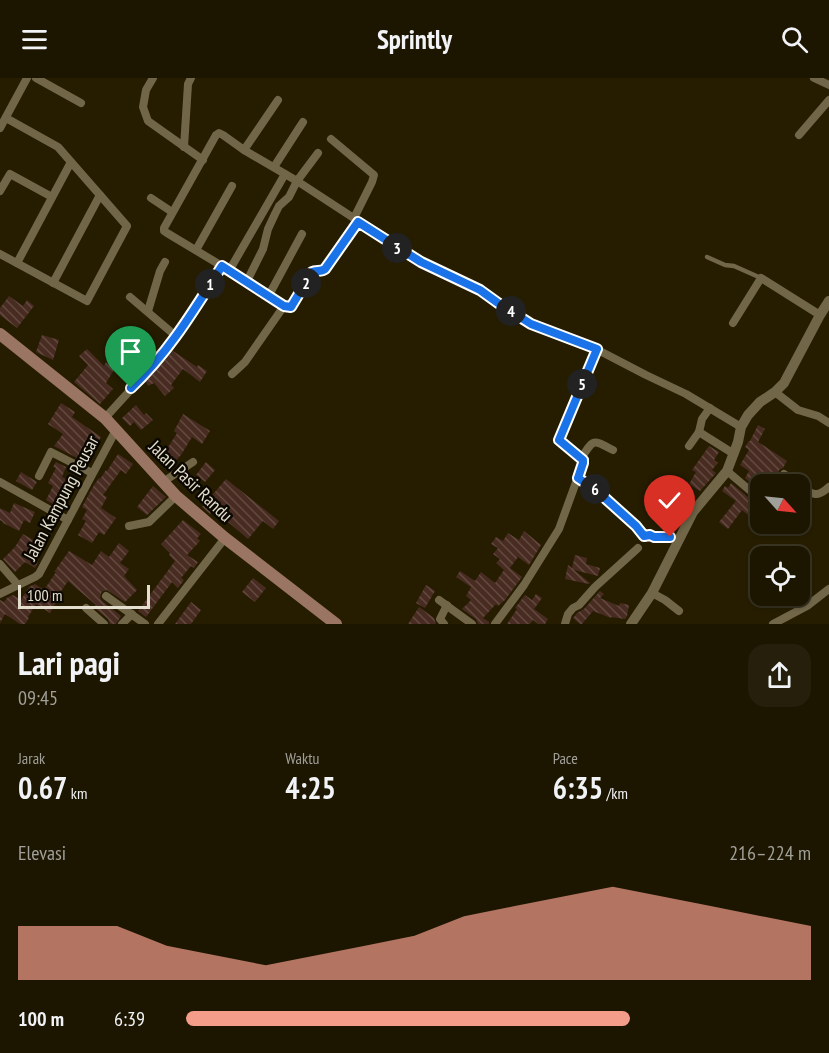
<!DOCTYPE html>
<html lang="id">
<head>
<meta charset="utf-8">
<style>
	body { margin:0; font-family:"PT Sans Narrow",sans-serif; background:#251f0b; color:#f1f3f6; height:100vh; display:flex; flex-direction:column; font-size:22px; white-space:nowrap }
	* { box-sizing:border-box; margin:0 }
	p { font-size:20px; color:#a09f99 }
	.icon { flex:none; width:33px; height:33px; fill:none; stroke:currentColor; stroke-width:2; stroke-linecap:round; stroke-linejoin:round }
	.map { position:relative; height:546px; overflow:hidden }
	.sheet { display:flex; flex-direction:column; background:#1c1601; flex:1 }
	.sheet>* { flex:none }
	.needle { width:39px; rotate:117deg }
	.controls { position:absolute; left:750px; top:396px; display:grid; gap:12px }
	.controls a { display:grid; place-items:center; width:60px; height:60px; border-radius:12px; background:#1c1601; box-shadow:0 2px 4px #0004,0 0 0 2px #3a3523; font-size:30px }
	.scale { position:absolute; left:18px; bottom:15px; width:132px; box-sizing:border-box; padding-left:6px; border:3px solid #e4dece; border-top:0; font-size:16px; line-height:21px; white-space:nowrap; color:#e4dece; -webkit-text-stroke:4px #0b0801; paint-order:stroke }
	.pin { position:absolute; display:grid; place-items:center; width:51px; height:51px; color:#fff; margin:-62px -26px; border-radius:50% 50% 50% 0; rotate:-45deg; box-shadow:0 0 6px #0007 }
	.pin .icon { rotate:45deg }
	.km { position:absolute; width:30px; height:30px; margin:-15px; border-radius:50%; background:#222; color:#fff; font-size:16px; line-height:30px; text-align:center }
	.round { display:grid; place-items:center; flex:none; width:63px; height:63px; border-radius:18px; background:#251f0b }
	.overview { display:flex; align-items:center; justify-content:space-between; height:102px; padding:0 18px }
	h1 { font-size:33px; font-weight:600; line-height:45px }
	.stats { display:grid; grid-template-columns:repeat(3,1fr); gap:9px; height:102px; padding:6px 18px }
	.stats div { display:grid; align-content:center }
	.stats b { font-size:30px; font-weight:600 }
	.stats small { font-size:16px; font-weight:400 }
	.stats p { font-size:16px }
	.chart { height:168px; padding:12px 18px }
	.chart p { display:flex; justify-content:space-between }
	.chart svg { width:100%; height:108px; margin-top:6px; fill:#f49d8b; opacity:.7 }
	ul { padding:0 18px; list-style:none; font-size:20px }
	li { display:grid; grid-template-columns:96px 72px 1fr; align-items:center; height:45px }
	li i { height:15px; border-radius:8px; background:#f49d8b }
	header { display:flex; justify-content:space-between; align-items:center; height:78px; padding:0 18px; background:#1c1601; font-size:27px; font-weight:600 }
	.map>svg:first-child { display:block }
	.building { fill:url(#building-back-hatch) }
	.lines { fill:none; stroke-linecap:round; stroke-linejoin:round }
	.service { stroke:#716648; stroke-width:4.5 }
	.minor { stroke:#716648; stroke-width:8 }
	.tertiary { stroke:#716648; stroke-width:10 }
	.secondary { stroke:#9b7563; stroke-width:12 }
	.route-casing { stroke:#fff; stroke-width:12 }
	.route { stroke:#1a73e8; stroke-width:8 }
	.labels { text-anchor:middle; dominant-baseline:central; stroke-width:5; stroke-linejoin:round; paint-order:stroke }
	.street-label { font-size:18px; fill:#e4dece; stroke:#0b0801 }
</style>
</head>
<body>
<header><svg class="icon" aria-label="menu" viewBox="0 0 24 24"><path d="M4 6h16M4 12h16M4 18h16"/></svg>Sprintly<svg class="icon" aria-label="search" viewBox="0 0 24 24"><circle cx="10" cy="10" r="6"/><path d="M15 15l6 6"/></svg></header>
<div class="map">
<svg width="829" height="546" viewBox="0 0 829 546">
	<defs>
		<pattern id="building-back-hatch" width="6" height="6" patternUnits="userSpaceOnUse" patternTransform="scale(1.5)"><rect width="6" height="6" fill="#482c21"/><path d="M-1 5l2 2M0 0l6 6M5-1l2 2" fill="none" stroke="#624a40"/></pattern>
	</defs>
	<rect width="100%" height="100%" fill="#261d01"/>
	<g class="building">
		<polygon points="9,218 23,228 27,222 34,228 17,250 0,237 0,230"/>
		<polygon points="42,257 59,262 53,282 36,274"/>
		<polygon points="87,271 104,288 106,284 115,290 106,305 113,311 100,326 74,304 88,287 79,278"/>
		<polygon points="173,273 197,289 198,287 207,293 200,304 183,291 171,307 174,310 165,318 154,305 148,308 146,304"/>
		<polygon points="61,325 75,334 72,339 101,359 85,384 54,368 63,356 48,346"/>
		<polygon points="136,327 144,337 146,335 153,342 141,352 134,344 130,348 122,340"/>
		<polygon points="183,336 210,353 202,366 192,359 181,377 170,389 158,379 166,370 167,371 177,355 174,353"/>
		<polygon points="758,347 765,351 758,364 787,383 783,390 779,392 778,397 771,406 760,406 760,413 745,400 749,393 740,387 749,372 745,369 749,363 750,363"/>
		<polygon points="709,368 719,374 714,382 718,385 712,392 716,395 700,413 689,406 696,394 692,392"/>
		<polygon points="118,376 133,386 126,396 121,392 103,417 107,419 101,430 116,440 104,457 99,454 92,465 78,457 86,443 82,441 87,432 82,429 94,407 99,400 100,401 106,392 107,393"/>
		<polygon points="56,384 66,389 62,399 70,403 63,418 68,420 63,432 46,422 53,408 48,405 56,390 53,389"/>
		<polygon points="206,384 215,392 205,404 196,397"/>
		<polygon points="21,394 37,404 32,412 16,403"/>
		<polygon points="226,401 279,443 273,451 263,443 248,461 214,432 210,436 202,429"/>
		<polygon points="731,405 756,426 760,427 760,432 753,441 742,432 728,451 719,444 736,423 722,413 725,408 728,410"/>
		<polygon points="153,408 166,419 147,437 137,429"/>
		<polygon points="14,425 35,434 30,445 24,442 19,453 3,445 3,444 0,442 0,430 10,435"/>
		<polygon points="183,442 201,456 197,460 200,463 187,477 198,484 194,490 191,488 181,500 184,502 178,510 172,504 146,539 138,533 175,483 169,477 170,475 161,466"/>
		<polygon points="524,453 541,467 529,487 518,479 510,490 522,499 505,522 498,528 496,526 483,540 489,544 489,546 478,546 476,541 462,531 471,522 466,518 471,509 456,499 460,493 475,503 481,494 495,505 504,492 496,485 500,481 493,476 498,470 491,466 496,459 503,463 508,455 519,462"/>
		<polygon points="23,456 38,465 30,479 38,484 35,490 25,484 15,494 3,481 15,469"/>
		<polygon points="119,465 129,473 120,485 129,491 124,498 137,512 125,524 107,512 103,513 101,515 100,520 102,523 121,538 116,546 110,546 108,541 96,531 95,528 96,527 68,503 55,522 57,523 50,535 36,526 28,539 29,540 25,546 20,546 5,536 0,545 0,522 4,524 7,520 13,517 21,522 29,509 35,506 44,512 56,494 54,494 69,473 92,487 101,473 109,479"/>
		<polygon points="575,477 587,480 586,486 600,490 598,498 574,492 590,505 589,506 565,501 568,487 572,490"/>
		<polygon points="253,500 266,510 255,524 242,514"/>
		<polygon points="426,507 435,513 425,530 416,525"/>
		<polygon points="600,513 604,516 600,520 619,528 620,525 629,527 627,538 625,541 611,539 611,540 593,533 582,546 580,546 573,540 574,539 577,535 584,531"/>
		<polygon points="536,516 542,520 534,531 548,541 545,546 538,546 533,542 530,546 507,546 517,531 515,530 525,517 532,522"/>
		<polygon points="191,524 201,532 191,546 175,546"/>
		<polygon points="419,529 434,540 436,546 408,546"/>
	</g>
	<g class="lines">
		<polyline class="service" points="707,179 725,187 734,188 761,200"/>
		<g class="minor">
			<polyline points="36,0 81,25"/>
			<polyline points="153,0 146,12 143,29 148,43 203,82"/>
			<polyline points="814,0 829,7"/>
			<polyline points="0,50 27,0"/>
			<polyline points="799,57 829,22"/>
			<polyline points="331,61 374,97 372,104 354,140"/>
			<polyline points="184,69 188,6 191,0"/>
			<polyline points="244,72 278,22"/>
			<polyline points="274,89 303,44"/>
			<polyline points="0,113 10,96 52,119"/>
			<polyline points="151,120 172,134"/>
			<polyline points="196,172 232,108"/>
			<polyline points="0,176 87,223 127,148 58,69 6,40"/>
			<polyline points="17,185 71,84"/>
			<polyline points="222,188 167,155 164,153 164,150 216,57 219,55 223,57 244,72 297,103 421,184 480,212 498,225 531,245 596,271 646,297 686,316 741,349"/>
			<polyline points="229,193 285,96"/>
			<polyline points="247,203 263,171 268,151 275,136 279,128 289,119 297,103 318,75"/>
			<polyline points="53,205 100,117"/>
			<polyline points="269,217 302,156"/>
			<polyline points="130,219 177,259"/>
			<polyline points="148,233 160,193 165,184"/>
			<polyline points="733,245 761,200 820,237"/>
			<polyline points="232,296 245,284 284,228"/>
			<polyline points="775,314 798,332 818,338 829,345"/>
			<path d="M105 340C129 313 154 288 176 259 193 237 207 212 222 188L284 228 291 229 312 194 316 192 322 193 325 191 358 144"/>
			<polyline points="699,354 734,376"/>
			<polyline points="689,368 699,354 702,341 710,330"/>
			<path d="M582 379C594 360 593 362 613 372"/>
			<polyline points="727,393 760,421"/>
			<polyline points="784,396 799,406"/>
			<polyline points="39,398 51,374 92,395"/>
			<polyline points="578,400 596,412 636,448 644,458 650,457 654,459 670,459 678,463"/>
			<polyline points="0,404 68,442"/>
			<polyline points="163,404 193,384"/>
			<path d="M800 407C812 416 816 421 829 409"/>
			<polyline points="129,448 149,444 176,418"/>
			<polyline points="0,486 18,507"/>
			<polyline points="652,515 665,522 679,533"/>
			<polyline points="0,516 35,499 39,496 116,352"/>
			<polyline points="106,518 145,546"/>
			<polyline points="439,522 472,546"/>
			<polyline points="86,530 104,546"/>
			<polyline points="122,546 132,536"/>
			<polyline points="158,546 225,460"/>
			<polyline points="444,546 440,541 447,527"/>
			<path d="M495 546 524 507 559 451 583 385C581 374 566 370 559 362L560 358 596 271"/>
			<polyline points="565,546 568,536 573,530 579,527 595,509 638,470"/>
			<polyline points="773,546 807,528 829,511"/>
		</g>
		<polyline class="tertiary" points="631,546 652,515 693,434 727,393 738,364 741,349 748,337 760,324 775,314 784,305 820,237 829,223"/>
		<polyline class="secondary" points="0,256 105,340 176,418 225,460 336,546"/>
	</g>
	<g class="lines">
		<defs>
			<path id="route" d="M131 310C169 274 194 232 222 188L284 228 291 229 312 194C316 192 321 194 325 191L358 144 421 184 480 212 498 225 531 246 597 271 559 362 583 382V385L578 400 596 412 636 448 644 458 650 457 654 459H670"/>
		</defs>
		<use href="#route" class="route-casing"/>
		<use href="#route" class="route"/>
	</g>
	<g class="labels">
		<g class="street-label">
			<text transform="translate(191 403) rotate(44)">Jalan Pasir Randu</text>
			<text transform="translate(61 420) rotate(-62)">Jalan Kampung Peusar</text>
		</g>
	</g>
</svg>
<div class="controls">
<a><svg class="needle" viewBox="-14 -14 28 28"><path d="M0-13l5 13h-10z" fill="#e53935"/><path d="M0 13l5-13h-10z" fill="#a09f99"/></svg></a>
<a><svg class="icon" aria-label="locate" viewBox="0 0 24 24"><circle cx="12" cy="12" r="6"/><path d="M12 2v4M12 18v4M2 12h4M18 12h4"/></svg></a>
</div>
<div class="scale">100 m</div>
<div class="pin" style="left:131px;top:310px;background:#1e9e55"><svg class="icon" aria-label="arrive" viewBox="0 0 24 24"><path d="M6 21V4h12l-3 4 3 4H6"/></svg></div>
<div class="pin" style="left:670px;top:459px;background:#d93025"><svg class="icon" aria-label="check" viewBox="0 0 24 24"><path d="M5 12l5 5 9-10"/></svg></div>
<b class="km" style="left:210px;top:206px">1</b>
<b class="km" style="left:306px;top:205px">2</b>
<b class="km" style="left:397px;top:170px">3</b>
<b class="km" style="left:511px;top:233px">4</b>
<b class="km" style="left:582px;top:306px">5</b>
<b class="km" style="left:595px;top:411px">6</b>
</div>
<section class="sheet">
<div class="overview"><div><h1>Lari pagi</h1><p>09:45</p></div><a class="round"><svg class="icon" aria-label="share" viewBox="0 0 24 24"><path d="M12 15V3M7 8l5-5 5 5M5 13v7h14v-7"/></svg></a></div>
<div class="stats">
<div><p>Jarak</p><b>0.67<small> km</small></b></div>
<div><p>Waktu</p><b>4:25</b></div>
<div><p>Pace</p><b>6:35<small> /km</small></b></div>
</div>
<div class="chart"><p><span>Elevasi</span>216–224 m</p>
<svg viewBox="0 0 160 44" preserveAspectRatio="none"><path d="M0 44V22L10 22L20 22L30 30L40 34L50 38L60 34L70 30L80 26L90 18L100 14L110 10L120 6L130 10L140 14L150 18L160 22V44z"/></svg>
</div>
<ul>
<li><b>100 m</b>6:39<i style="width:71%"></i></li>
</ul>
</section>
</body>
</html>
